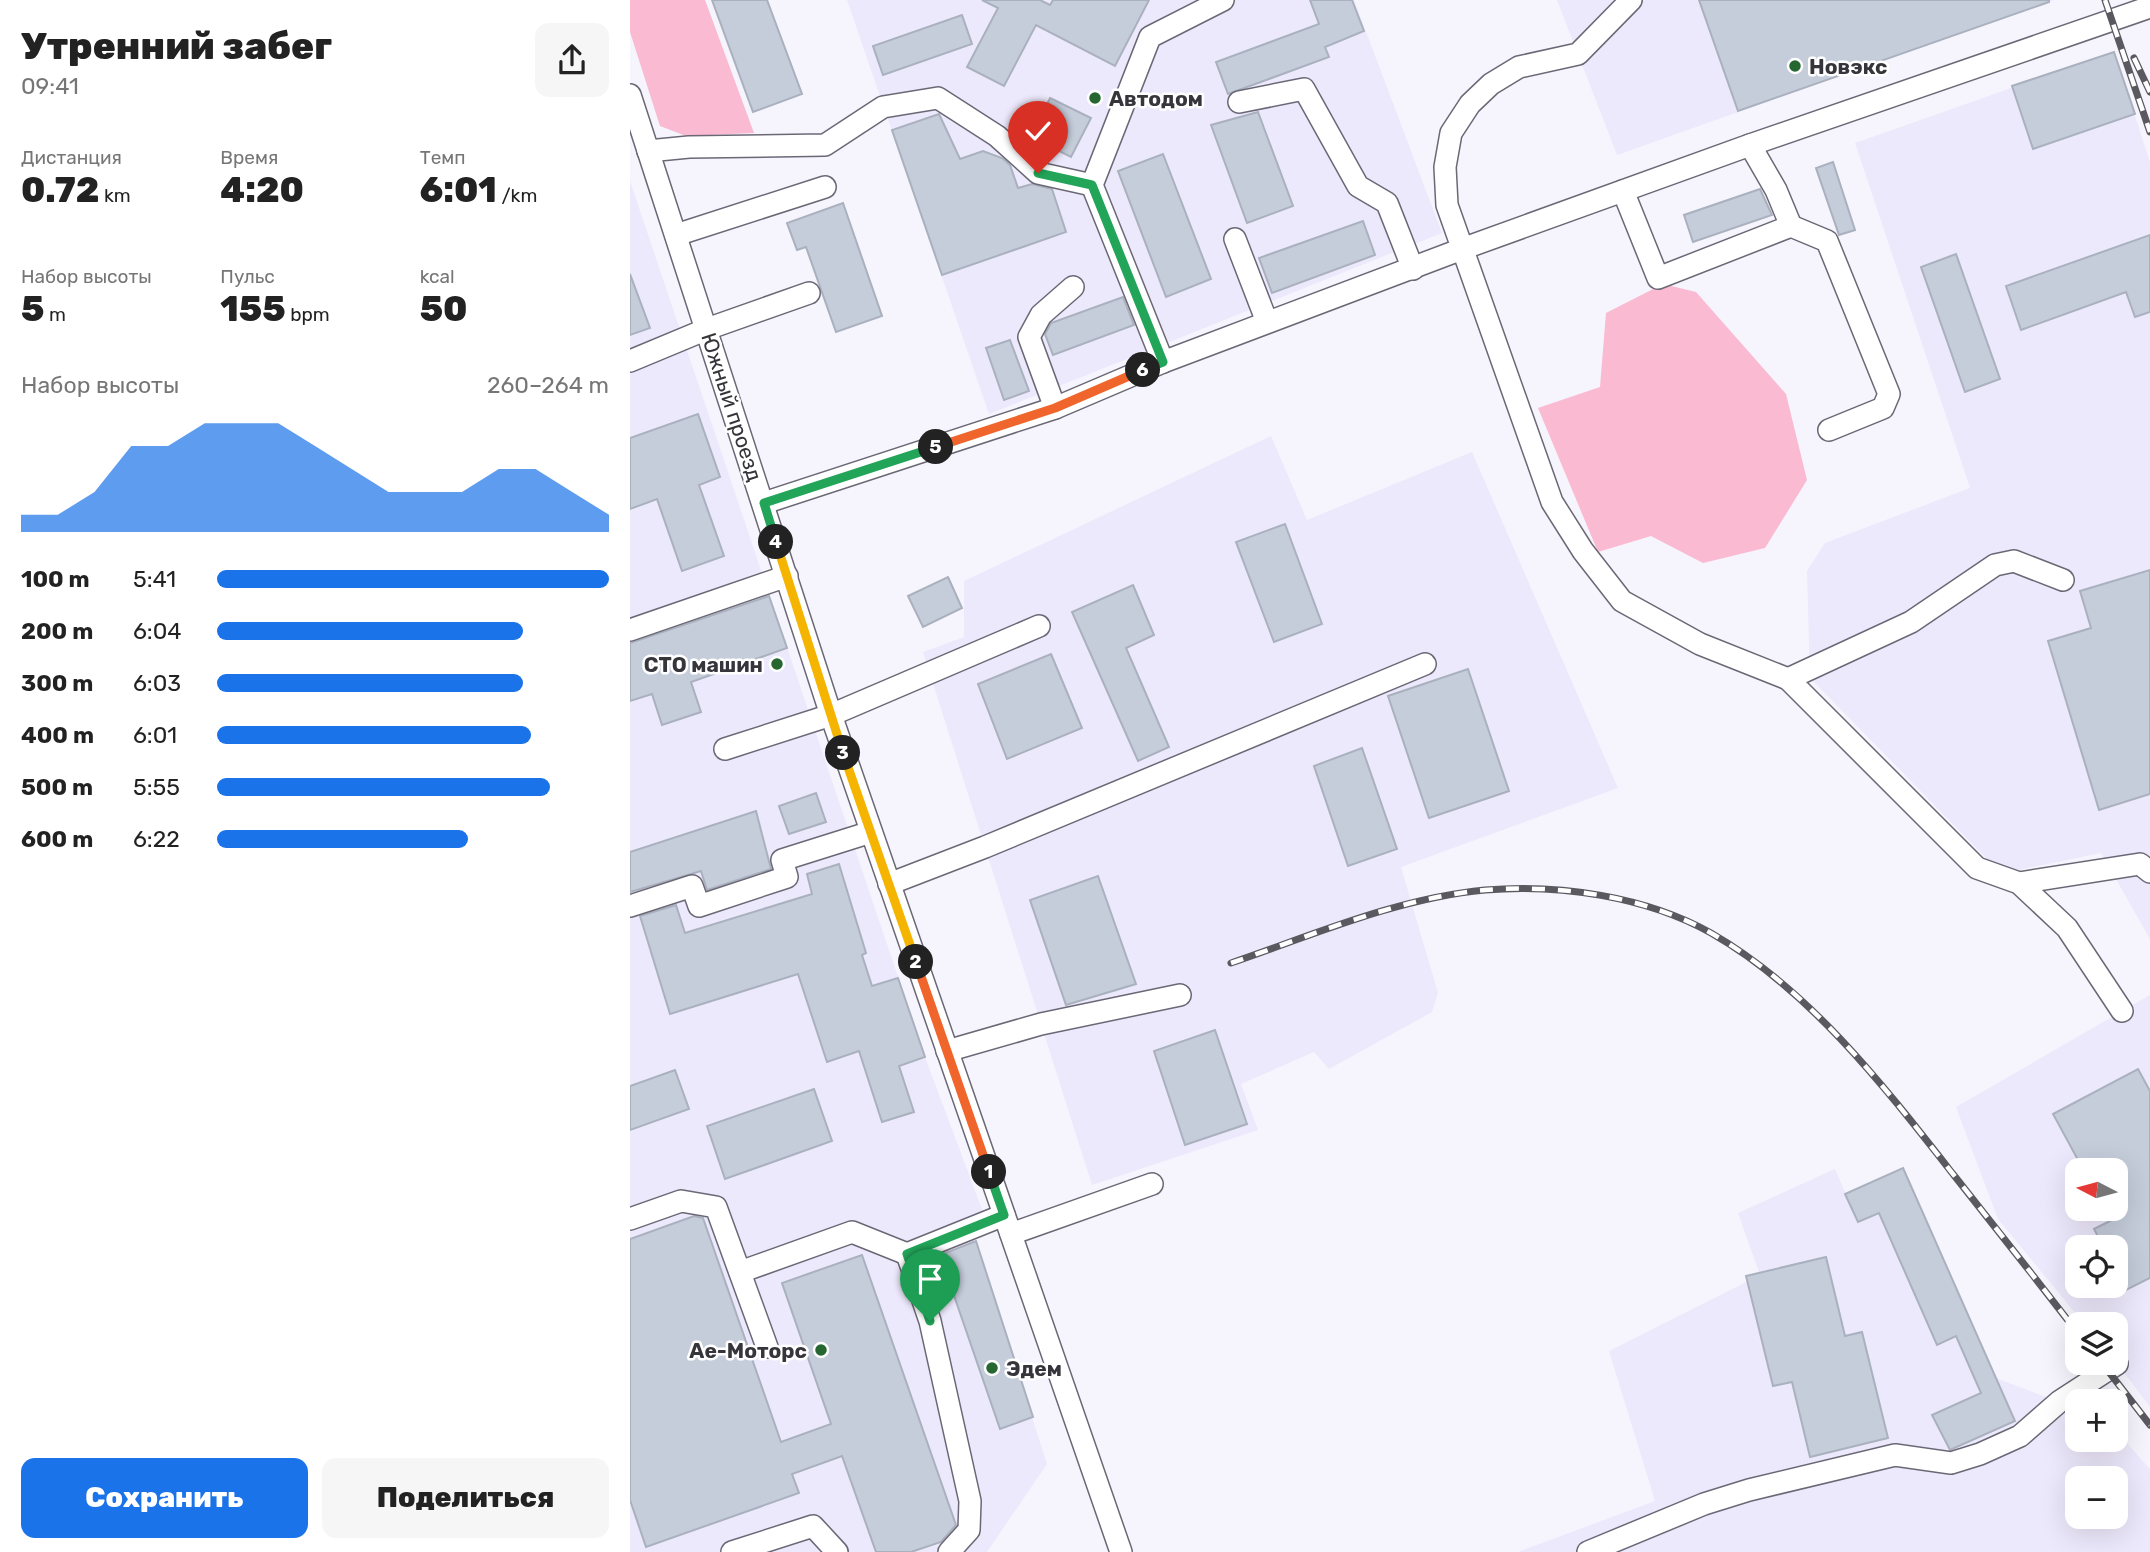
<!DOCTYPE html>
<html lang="ru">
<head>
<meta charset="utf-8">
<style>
	body { margin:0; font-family:Rubik,sans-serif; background:#f6f6f6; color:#222; height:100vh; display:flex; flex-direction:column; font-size:26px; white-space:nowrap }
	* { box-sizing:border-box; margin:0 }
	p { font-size:23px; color:#767676 }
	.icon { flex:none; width:38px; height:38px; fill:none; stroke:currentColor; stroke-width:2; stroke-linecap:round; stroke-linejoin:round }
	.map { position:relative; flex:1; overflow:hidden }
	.sheet { display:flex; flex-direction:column; background:#fff; width:630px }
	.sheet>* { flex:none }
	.needle { width:46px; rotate:276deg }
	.buttons { position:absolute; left:1435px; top:1158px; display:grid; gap:14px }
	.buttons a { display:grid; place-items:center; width:63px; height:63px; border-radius:14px; background:#fff; box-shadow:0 7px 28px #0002; font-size:35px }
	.pin { position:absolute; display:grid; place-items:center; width:60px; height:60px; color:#fff; margin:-72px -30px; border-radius:50% 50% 50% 0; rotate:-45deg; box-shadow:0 0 7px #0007 }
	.pin .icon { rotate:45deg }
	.km { position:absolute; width:35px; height:35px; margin:-18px; border-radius:50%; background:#222; color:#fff; font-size:19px; line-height:35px; text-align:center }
	.round { display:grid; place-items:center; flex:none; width:74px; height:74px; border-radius:14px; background:#f6f6f6 }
	.headline { display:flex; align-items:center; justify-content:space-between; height:119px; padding:0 21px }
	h1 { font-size:38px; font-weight:800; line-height:52px }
	.figures { display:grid; grid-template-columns:repeat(3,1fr); gap:10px; height:119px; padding:7px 21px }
	.figures div { display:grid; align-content:center }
	.figures b { font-size:35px; font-weight:800 }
	.figures small { font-size:19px; font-weight:400 }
	.figures p { font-size:19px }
	.chart { height:196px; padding:14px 21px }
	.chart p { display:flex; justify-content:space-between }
	.chart svg { width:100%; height:126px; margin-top:7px; fill:#1a73e8; opacity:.7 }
	.cta { display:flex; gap:14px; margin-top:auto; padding:14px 21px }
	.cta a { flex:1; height:80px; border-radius:14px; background:#1a73e8; color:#fff; font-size:28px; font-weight:800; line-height:80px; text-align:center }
	.cta a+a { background:#f6f6f6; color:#222 }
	ul { padding:0 21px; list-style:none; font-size:23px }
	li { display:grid; grid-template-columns:112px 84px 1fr; align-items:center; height:52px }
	li i { height:18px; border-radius:9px; background:#1a73e8 }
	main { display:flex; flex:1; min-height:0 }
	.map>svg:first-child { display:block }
	.built { fill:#ede9fc; fill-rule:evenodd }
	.green { fill:#fabad1 }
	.building { fill:#c5ccda; stroke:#aab1be; stroke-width:2 }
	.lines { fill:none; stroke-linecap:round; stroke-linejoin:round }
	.minor-casing { stroke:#6b6876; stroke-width:24 }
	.minor { stroke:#fff; stroke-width:21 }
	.rail-casing { stroke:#5a595f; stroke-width:7 }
	.rail { stroke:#fff; stroke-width:4.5; stroke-dasharray:13; stroke-linecap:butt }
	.split-1-casing { stroke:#fff; stroke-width:14 }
	.split-2-casing { stroke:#fff; stroke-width:14 }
	.split-3-casing { stroke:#fff; stroke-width:14 }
	.split-4-casing { stroke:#fff; stroke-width:14 }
	.split-5-casing { stroke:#fff; stroke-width:14 }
	.split-6-casing { stroke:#fff; stroke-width:14 }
	.split-7-casing { stroke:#fff; stroke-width:14 }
	.split-1 { stroke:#22a559; stroke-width:9 }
	.split-2 { stroke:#f0652b; stroke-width:9 }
	.split-3 { stroke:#f5b400; stroke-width:9 }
	.split-4 { stroke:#f5b400; stroke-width:9 }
	.split-5 { stroke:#22a559; stroke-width:9 }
	.split-6 { stroke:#f0652b; stroke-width:9 }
	.split-7 { stroke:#22a559; stroke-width:9 }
	.poi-dot { fill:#266731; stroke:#fff; stroke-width:2.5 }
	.labels { text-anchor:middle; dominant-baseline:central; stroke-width:5; stroke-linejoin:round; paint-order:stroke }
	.poi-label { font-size:21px; font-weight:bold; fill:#36353b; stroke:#fff; text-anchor:start }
	.street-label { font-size:21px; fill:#36353b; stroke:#fff }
</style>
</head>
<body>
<main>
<section class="sheet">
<div class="headline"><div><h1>Утренний забег</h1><p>09:41</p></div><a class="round"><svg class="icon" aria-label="share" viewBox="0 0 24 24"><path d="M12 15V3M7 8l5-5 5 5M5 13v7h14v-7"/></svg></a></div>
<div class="figures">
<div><p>Дистанция</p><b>0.72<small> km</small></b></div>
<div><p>Время</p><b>4:20</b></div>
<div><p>Темп</p><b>6:01<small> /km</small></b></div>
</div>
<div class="figures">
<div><p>Набор высоты</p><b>5<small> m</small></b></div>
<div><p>Пульс</p><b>155<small> bpm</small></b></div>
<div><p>kcal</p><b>50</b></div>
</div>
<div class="chart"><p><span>Набор высоты</span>260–264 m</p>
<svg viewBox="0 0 160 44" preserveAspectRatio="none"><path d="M0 44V38L10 38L20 30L30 14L40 14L50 6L60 6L70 6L80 14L90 22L100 30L110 30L120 30L130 22L140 22L150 30L160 38V44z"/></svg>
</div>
<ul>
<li><b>100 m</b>5:41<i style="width:100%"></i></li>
<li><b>200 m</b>6:04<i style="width:78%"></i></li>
<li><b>300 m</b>6:03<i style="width:78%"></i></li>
<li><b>400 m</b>6:01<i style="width:80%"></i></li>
<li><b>500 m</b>5:55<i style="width:85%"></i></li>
<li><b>600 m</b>6:22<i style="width:64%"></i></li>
</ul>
<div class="cta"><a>Сохранить</a><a>Поделиться</a></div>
</section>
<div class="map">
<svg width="1520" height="1552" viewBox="0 0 1520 1552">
	<rect width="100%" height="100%" fill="#f6f4fd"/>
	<g class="built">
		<polygon points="217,0 724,0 812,233 359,414"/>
		<polygon points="927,0 1424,0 987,155"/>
		<polygon points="1484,52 1520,162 1520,939 1471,853 1384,871 1357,859 1180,678 1177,571 1195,543 1340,488 1225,143"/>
		<polygon points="0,181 295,1057 353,1212 341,1227 417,1464 357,1552 0,1552"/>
		<polygon points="641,436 677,520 842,452 988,788 771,867 808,993 802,1012 699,1069 684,1052 611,1084 628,1130 462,1185 293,652 334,637 334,581"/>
		<path d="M1520 995V1407L1486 1362V1325H1455L1368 1219 1326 1107ZM1447 1171H1486V1209H1447ZM1447 1248H1486V1286H1447Z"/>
		<path d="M1273 1168 1366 1378 1447 1409V1440H1486V1431L1520 1469V1552H888L1025 1501 979 1351 1130 1275 1108 1213 1205 1169 1216 1194ZM1447 1479H1486V1517H1447Z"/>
	</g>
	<g class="green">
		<polygon points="0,0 75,0 124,133 56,136 30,126 0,32"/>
		<polygon points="1033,284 1066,292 1156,394 1177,480 1135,548 1073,563 1021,536 968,552 908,408 970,387 976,313"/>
	</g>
	<g class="building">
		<polygon points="82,0 137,0 172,94 123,112"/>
		<polygon points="352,0 410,0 420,5 423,0 519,0 485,66 406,25 374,86 337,67 368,8"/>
		<polygon points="680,0 722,0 734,31 695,47 699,57 598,94 586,62 689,24"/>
		<polygon points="1069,0 1419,0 1419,2 1108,111"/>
		<polygon points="332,15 342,44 253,75 243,46"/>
		<polygon points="1484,52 1505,114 1403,149 1382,86"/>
		<polygon points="420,98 461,118 441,157 401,137"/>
		<polygon points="628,112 663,206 617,223 581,125"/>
		<polygon points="309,114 330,159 353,151 372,158 380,165 388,188 402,184 422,189 436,232 312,275 262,130"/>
		<polygon points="533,154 581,279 536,297 488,171"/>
		<polygon points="1203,162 1225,230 1209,235 1186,168"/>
		<polygon points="1130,189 1142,215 1063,242 1054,215"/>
		<polygon points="213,203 252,316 206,332 176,247 167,250 157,223"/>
		<polygon points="733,221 745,255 642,293 629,258"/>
		<polygon points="1520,235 1520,312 1505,317 1496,292 1391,330 1376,286"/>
		<polygon points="1326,254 1370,379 1335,392 1291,267"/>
		<polygon points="0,274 20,328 0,335"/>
		<polygon points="493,297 504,325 423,355 415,334 421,323"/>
		<polygon points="380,340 399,391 374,400 356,348"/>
		<polygon points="68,414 90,477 69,485 94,556 52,571 27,499 0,509 0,438"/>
		<polygon points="655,524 692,624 644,642 606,542"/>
		<polygon points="1520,570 1520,794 1469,810 1418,641 1461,628 1450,591"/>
		<polygon points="318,577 332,608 293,627 278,596"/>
		<polygon points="503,585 524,635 496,648 539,747 508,761 442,612"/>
		<polygon points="139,596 157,648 61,682 71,712 32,725 22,694 0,701 0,643"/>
		<polygon points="421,654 452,728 377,759 348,684"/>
		<polygon points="838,669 879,791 799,818 758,696"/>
		<polygon points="732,748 767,849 718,866 684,766"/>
		<polygon points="186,793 196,822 159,834 149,806"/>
		<polygon points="126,811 141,869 77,890 71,871 0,892 0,852"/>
		<polygon points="209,864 236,953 232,955 242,986 268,978 295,1057 269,1066 284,1112 252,1122 229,1051 197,1062 168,974 40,1014 10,916 46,905 55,933 182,894 177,874"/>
		<polygon points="468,876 506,984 436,1005 400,900"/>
		<polygon points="585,1030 617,1124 555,1145 524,1051"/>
		<polygon points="1508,1069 1520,1091 1520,1278 1496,1290 1486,1271 1486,1248 1474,1248 1464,1229 1480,1221 1474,1209 1486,1209 1486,1171 1454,1171 1423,1114"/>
		<polygon points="45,1070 59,1109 0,1130 0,1086"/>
		<polygon points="184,1089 202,1141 95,1179 77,1126"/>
		<polygon points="1273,1168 1385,1421 1320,1450 1302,1415 1351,1393 1326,1336 1307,1345 1249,1213 1228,1222 1215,1194"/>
		<polygon points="64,1216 73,1218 151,1442 201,1424 152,1283 232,1255 326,1525 311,1542 281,1552 246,1552 212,1456 162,1474 169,1493 16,1547 0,1500 0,1239"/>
		<polygon points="346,1241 403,1417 370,1429 310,1255"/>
		<polygon points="1196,1257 1215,1336 1232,1332 1258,1438 1180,1457 1162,1382 1143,1386 1116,1276"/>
	</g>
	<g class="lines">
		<defs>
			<g id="minor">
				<polyline points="1001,0 948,54 889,67 861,84 840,104 821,133 815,167 817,205 922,502 953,551 992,601 1070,644 1158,679 1347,868 1389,883 1437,928 1492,1011"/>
				<polyline points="0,95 201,715 491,1552"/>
				<polyline points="609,102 674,89 728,186 757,203 783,269"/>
				<polyline points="18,151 59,147 195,145 253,107 308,98 367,136 408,173 462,185"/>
				<polyline points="993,191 1028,278 1161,226 1146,190 1120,145"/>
				<polyline points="1161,226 1197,241 1259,394 1253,408 1199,430"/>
				<polyline points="46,235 195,187"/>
				<polyline points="605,239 637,322"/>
				<polyline points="0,361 77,329 179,293"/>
				<polyline points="533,362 462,185 520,37 593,0"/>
				<polyline points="425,408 399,337 411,315 443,287"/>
				<polyline points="134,503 425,408 533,362 832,249 1120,145 1520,7"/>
				<polyline points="0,630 157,576"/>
				<polyline points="1158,679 1281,622 1365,565 1384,561 1433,580"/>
				<polyline points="95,749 201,715 409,626"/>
				<polyline points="1389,883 1510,864 1520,872"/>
				<polyline points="259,884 355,847 795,664"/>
				<polyline points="0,906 62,886 69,906 157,877 152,860 241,832"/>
				<polyline points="317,1051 411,1024 550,995"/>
				<polyline points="0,1219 51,1201 86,1207 137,1347"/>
				<polyline points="381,1234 522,1184"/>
				<polyline points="110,1272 222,1232 277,1254"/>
				<polyline points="102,1552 183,1526 207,1552"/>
				<polyline points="319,1552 339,1530 340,1501 300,1321 277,1254 374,1215"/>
				<polyline points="958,1552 1074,1504 1119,1490 1265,1455 1321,1463 1350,1454 1390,1436 1430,1401 1487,1364"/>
			</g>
		</defs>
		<use href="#minor" class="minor-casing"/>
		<use href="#minor" class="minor"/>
		<defs>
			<g id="rail">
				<polyline points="1475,0 1520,132"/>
				<polyline points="1504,58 1520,92"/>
				<path d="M601 963C683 935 768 898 855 890 929 884 1015 896 1081 933 1179 989 1254 1086 1323 1174 1365 1227 1406 1279 1447 1332"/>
				<polyline points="1472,1363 1520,1425"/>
			</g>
		</defs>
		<use href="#rail" class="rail-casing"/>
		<use href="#rail" class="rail"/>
	</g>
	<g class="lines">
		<defs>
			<polyline id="split-1" points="300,1321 277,1254 374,1215 359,1172"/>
			<polyline id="split-2" points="286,962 359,1172"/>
			<polyline id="split-3" points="213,753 286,962"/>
			<polyline id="split-4" points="146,542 213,753"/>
			<polyline id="split-5" points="146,542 134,503 306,447"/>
			<polyline id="split-6" points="306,447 425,408 513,370"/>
			<polyline id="split-7" points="408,173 462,185 533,362 513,370"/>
		</defs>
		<use href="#split-1" class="split-1-casing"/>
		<use href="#split-2" class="split-2-casing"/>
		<use href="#split-3" class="split-3-casing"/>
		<use href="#split-4" class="split-4-casing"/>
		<use href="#split-5" class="split-5-casing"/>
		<use href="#split-6" class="split-6-casing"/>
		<use href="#split-7" class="split-7-casing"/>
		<use href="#split-1" class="split-1"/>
		<use href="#split-2" class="split-2"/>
		<use href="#split-3" class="split-3"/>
		<use href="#split-4" class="split-4"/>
		<use href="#split-5" class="split-5"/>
		<use href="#split-6" class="split-6"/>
		<use href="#split-7" class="split-7"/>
	</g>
	<g class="poi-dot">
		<circle cx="1165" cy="66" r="7"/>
		<circle cx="465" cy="98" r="7"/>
		<circle cx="147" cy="664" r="7"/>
		<circle cx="191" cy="1350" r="7"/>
		<circle cx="362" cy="1368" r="7"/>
	</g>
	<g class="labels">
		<g class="poi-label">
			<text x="1179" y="66">Новэкс</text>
			<text x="479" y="98">Автодом</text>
			<text x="133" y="664" text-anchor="end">СТО машин</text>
			<text x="177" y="1350" text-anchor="end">Ае-Моторс</text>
			<text x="376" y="1368">Эдем</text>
		</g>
		<g class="street-label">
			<text transform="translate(102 407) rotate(72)">Южный проезд</text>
		</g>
	</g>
</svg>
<div class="buttons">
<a><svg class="needle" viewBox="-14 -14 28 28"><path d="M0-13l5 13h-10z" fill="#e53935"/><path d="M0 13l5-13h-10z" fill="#767676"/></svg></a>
<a><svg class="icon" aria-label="locate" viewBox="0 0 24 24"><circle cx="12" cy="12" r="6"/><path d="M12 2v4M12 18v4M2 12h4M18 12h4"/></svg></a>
<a><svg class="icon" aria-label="layers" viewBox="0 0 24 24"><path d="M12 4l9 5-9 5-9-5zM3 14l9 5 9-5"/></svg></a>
<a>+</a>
<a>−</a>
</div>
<div class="pin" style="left:300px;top:1321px;background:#1e9e55"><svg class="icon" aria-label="arrive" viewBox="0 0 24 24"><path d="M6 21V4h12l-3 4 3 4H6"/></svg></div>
<div class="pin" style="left:408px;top:173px;background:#d93025"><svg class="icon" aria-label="check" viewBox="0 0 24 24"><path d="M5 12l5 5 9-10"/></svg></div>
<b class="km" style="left:359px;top:1172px">1</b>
<b class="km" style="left:286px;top:962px">2</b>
<b class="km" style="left:213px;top:753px">3</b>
<b class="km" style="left:146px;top:542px">4</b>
<b class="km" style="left:306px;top:447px">5</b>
<b class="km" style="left:513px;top:370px">6</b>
</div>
</main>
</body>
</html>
